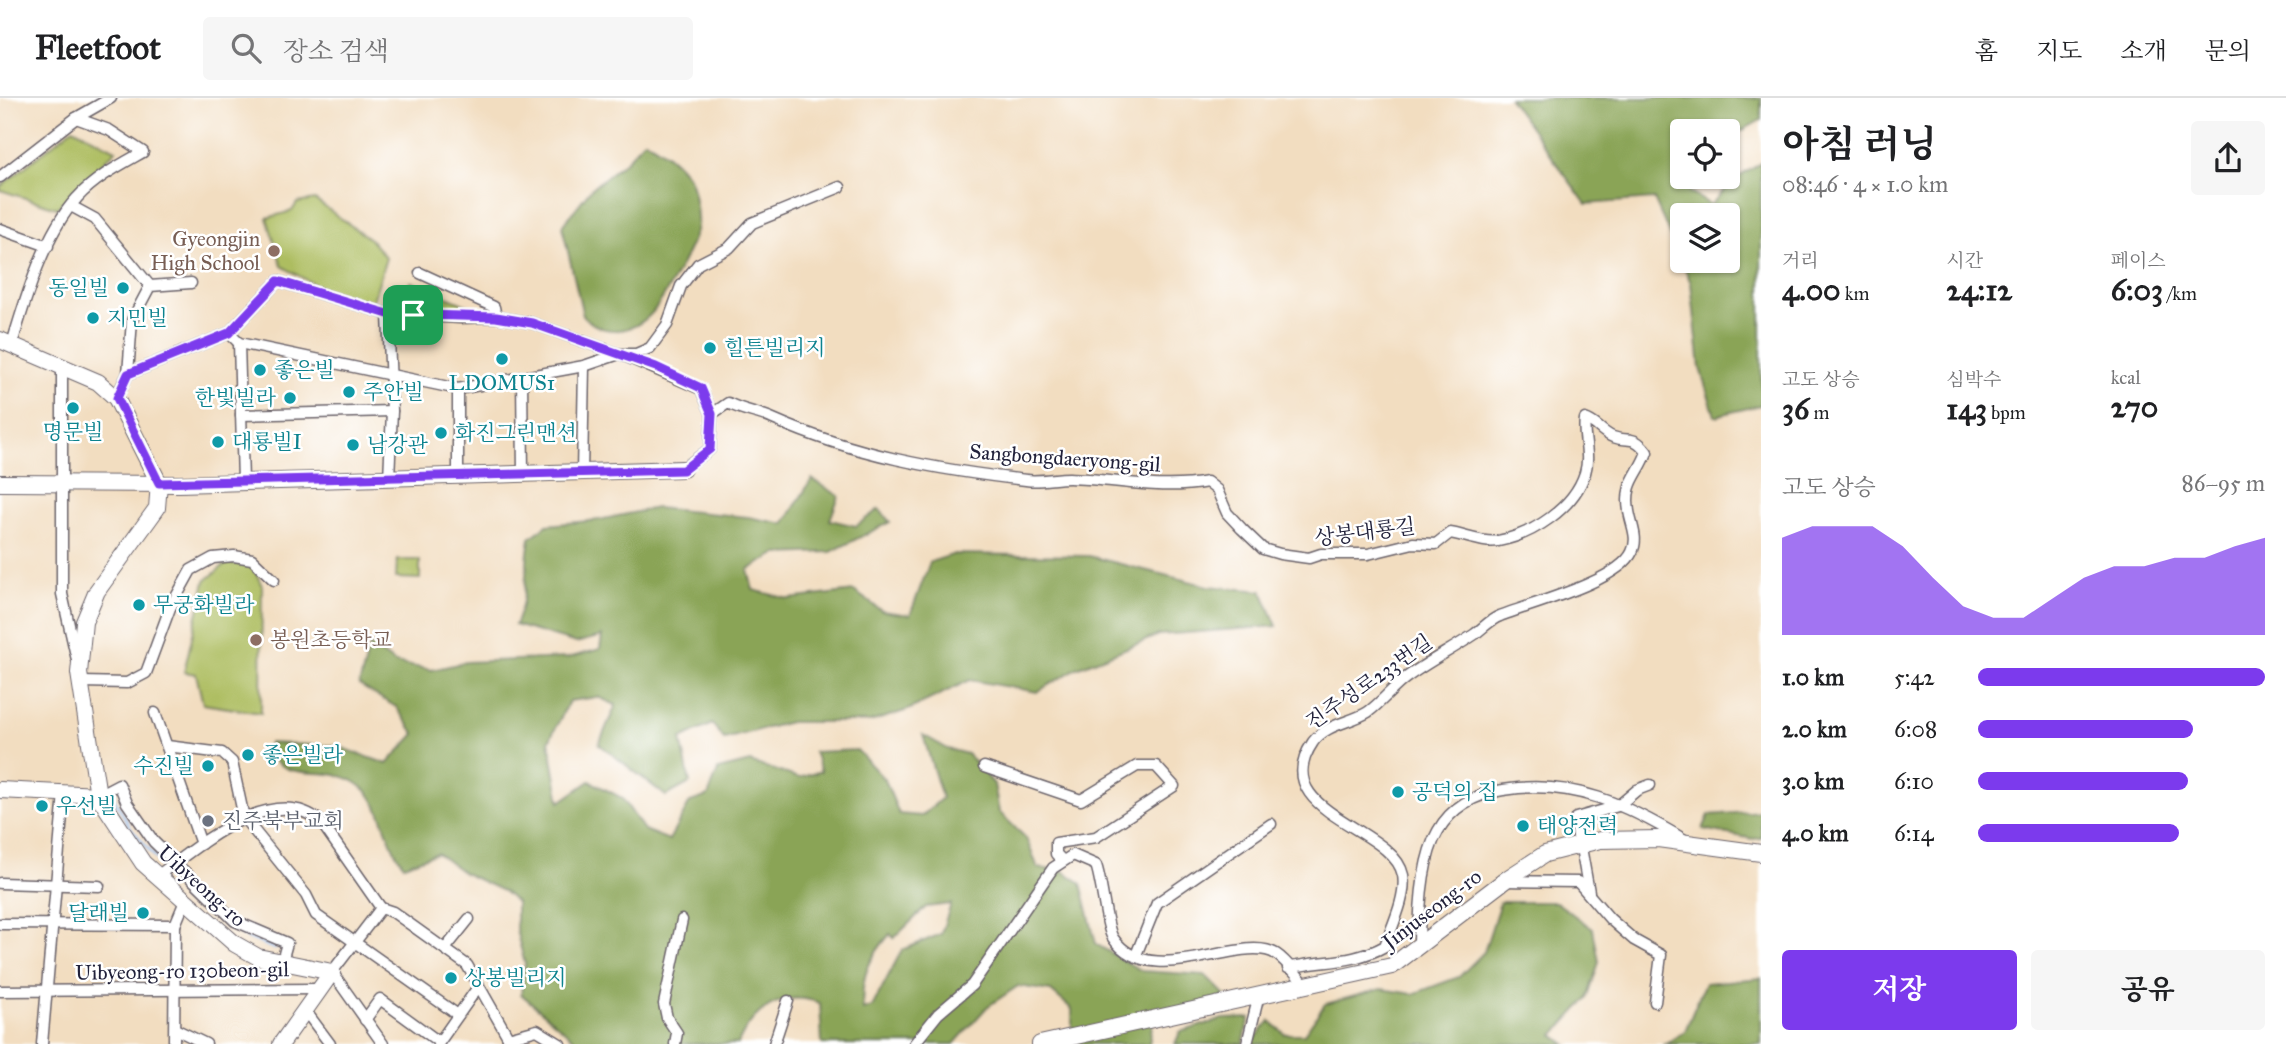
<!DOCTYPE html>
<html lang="ko">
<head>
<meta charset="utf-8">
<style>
	body { margin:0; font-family:"IM FELL Great Primer","Noto Serif KR",serif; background:#f6f6f6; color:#202124; height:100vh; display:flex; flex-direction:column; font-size:26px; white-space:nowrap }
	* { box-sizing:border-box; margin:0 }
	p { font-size:23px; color:#757577 }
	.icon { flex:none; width:38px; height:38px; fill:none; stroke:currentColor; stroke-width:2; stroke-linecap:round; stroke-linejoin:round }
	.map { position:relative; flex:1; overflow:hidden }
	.panel { display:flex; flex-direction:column; background:#fff; width:525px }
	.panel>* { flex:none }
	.controls { position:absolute; left:1670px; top:21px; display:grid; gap:14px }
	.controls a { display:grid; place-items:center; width:70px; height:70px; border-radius:7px; background:#fff; box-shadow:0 2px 5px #0004; font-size:35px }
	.pin { position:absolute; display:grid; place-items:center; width:60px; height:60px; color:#fff; margin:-30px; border-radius:14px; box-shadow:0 4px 10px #0006 }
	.round { display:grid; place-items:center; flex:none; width:74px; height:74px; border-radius:7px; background:#f6f6f6 }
	.headline { display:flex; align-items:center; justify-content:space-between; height:119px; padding:0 21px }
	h1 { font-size:38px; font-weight:700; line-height:52px }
	.stats { display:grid; grid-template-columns:repeat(3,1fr); gap:10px; height:119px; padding:7px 21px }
	.stats div { display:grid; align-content:center }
	.stats b { font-size:30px; font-weight:700 }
	.stats small { font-size:19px; font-weight:400 }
	.stats p { font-size:19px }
	.chart { height:196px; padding:14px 21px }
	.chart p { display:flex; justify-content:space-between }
	.chart svg { width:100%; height:126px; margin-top:7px; fill:#7c3aed; opacity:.7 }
	.button { display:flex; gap:14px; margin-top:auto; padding:14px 21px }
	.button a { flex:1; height:80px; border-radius:7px; background:#7c3aed; color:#fff; font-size:28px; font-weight:700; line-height:80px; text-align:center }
	.button a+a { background:#f6f6f6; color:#202124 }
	ul { padding:0 21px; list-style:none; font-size:23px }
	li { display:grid; grid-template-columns:112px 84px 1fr; align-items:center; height:52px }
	li i { height:18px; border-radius:9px; background:#7c3aed }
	header { display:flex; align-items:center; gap:42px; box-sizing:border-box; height:98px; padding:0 35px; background:#fff; border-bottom:2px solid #e0e0e0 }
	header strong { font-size:33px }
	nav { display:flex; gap:38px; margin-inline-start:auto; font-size:24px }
	.search { width:490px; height:63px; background:#f6f6f6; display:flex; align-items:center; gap:18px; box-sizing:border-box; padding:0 24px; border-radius:7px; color:#757577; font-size:26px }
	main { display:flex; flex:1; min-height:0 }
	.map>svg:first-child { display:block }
	.green { fill:#adbd60; stroke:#68704e; stroke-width:2 }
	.forest { fill:#8aa456; stroke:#566348; stroke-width:2; fill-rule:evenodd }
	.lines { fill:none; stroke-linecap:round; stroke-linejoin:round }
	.stream { stroke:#82b8f1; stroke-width:2.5 }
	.street-casing { stroke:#6b636a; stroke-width:13 }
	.secondary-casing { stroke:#6b636a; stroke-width:18 }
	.street { stroke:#fff; stroke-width:10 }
	.secondary { stroke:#fff; stroke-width:16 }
	.route-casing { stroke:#fff; stroke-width:14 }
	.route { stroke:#7c3aed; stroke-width:9 }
	.education-dot { fill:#8d6e63; stroke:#fff; stroke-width:2.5 }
	.culture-dot { fill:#0f9aa8; stroke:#fff; stroke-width:2.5 }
	.worship-dot { fill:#6b7280; stroke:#fff; stroke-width:2.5 }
	.labels { text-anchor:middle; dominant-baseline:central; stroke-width:5; stroke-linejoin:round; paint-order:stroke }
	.education-label { font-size:21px; fill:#785e54; stroke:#fff; text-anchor:end }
	.culture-label { font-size:21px; fill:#0d838f; stroke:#fff; text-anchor:start }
	.street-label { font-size:21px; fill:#22223b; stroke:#fff }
	.worship-label { font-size:21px; fill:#5b616d; stroke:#fff; text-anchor:start }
</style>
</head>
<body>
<header>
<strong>Fleetfoot</strong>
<div class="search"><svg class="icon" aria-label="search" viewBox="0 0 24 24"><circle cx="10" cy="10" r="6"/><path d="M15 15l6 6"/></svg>장소 검색</div>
<nav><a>홈</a><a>지도</a><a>소개</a><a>문의</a></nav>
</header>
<main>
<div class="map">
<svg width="1761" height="946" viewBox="0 0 1761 946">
	<rect width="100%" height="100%" fill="#fff"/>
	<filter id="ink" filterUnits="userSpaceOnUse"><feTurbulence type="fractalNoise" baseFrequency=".0143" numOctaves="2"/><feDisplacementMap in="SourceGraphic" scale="14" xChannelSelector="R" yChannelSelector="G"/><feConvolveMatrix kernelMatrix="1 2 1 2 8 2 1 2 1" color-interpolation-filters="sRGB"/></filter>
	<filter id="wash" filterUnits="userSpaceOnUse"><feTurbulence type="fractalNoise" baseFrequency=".00686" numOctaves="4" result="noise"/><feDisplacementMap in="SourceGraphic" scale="28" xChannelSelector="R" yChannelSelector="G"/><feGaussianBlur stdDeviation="1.57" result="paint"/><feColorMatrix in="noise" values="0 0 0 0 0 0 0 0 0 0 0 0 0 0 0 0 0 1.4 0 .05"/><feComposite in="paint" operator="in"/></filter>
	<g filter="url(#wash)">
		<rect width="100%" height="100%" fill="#f2ddc0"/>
		<g class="green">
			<polygon points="73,30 116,52 57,110 0,92 0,89"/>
			<polygon points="315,102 370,141 386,160 372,206 327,194 282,168 267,120 292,113 297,105"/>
			<polygon points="411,184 480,213 402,214 404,199"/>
			<polygon points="397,462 420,462 420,481 396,480"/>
			<polygon points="227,465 253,468 262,488 261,615 203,606 196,576 184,574 205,483"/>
		</g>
		<g class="forest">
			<path d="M1509 0H1761V22L1727 41V33H1682V79H1693L1689 94 1711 107 1731 84 1761 65V307L1715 318 1700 270 1691 185 1654 101 1586 106ZM1682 117H1727V163H1682Z"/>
			<path d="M644 42C661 51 678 64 689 80 694 89 698 118 697 128 694 146 662 206 649 218 629 237 599 237 583 217L562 128 591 91 627 62Z"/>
			<path d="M812 381 839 398 830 422 856 428 879 411 890 424 831 454 776 456 748 472 753 492 789 501 854 493 882 513 910 517 930 464 955 456 1089 458 1208 488 1262 493 1277 528 1159 537 1077 570 1037 594 970 582 908 612 870 624H790L724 641 712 626 681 641 690 685 666 698 599 646 616 607 598 599 569 603 549 643 560 704 590 683 622 700 644 732 669 742 690 704 708 698 718 672 750 664 799 680 821 673 814 654 857 652 885 682 899 716 922 718 942 700 923 637 948 651 967 656 994 686 999 714 1026 740 1038 770 1063 773 1081 785 1096 846 1142 873 1205 877 1226 898 1153 922 1149 946H1072V911L1051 893 1018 888 987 909 954 946H822L820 905C783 891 753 911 738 946H580L521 896 525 866 516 832V804L503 793 464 775 437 755 404 767C383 742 385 701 355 684 322 665 290 688 266 653L269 645 337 648 387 666 415 636 396 609 359 587 370 547 395 565 432 572 466 564 568 560 600 551 602 538 576 545 515 527C529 497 524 472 530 440L547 427 599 422 656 410 748 419 784 426ZM951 806 941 836 902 852 872 909 863 912C860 879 869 860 890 836L894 840 926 809Z"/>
			<polygon points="1761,713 1761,740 1753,741 1703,731 1709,717"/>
			<polygon points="1500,804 1556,804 1593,831 1599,864 1587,901 1554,937 1566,946 1250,946 1270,923 1285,936 1304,936 1325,906 1381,891 1413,896 1459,879 1484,854"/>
			<polygon points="1761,880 1761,946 1665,946 1685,933 1705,885"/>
			<polygon points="1250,920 1243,946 1175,946 1180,934 1223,921"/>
		</g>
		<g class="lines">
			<g class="stream">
				<polyline points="111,695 130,729 161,766"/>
				<polyline points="171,777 244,838 275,851"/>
			</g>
		</g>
	</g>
	<g filter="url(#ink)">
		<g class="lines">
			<defs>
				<g id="street">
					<polyline points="0,79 76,20 111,0"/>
					<polyline points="71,108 95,121 150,188"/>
					<polyline points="0,131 48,148"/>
					<polyline points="420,175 494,209 496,219"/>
					<polyline points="388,216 392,313 389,380"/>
					<polyline points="229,235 239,245 458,291 584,268 619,256"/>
					<polyline points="239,245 243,383"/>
					<path d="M12 246C25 202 45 134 77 100 95 80 120 67 143 54L109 32 76 20"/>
					<polyline points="625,258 701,291 712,316"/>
					<polyline points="62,268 62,496 77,562"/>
					<polyline points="128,276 132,222 150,188 191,185"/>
					<polyline points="522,279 523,377"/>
					<polyline points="116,300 128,276 229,235 278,183 388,216 460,220 496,219 532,225 619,256 636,256 650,250 667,227 681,188 698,166 729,150 752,125 840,89"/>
					<polyline points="241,317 392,313"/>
					<path d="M683 371 710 351 712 316 728 305C743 313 758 314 773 321 854 357 938 372 1026 382 1040 384 1055 380 1069 380 1115 381 1161 393 1207 384L1217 392 1227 415 1242 431 1263 451 1280 456 1309 460 1321 456H1368L1413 445 1436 446 1450 435C1464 437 1485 446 1498 443 1532 437 1574 410 1585 375 1591 356 1582 339 1585 321 1596 324 1602 335 1613 339 1630 345 1633 336 1647 354 1639 377 1624 384 1629 413 1631 427 1639 440 1632 454 1618 484 1530 506 1500 518 1491 521 1483 530 1475 536 1453 551 1429 563 1407 579 1393 589 1382 604 1368 614 1350 625 1326 626 1313 644 1265 715 1393 728 1403 777 1407 798 1392 828 1385 848 1353 866 1322 862 1288 870"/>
					<polyline points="582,376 584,268"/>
					<polyline points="458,379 458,291"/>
					<polyline points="82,584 127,585 146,575 170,510 191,472 213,460 234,458 252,461 274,482"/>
					<polyline points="155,615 201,746"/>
					<polyline points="167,648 222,655 232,664 244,720 306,797 316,817 458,917"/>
					<polyline points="984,669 1081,702 1137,668 1156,668 1174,688 1096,739 1056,745 1056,756 1062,762"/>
					<polyline points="98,697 119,686 127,705 154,744 235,823 287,845 282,863"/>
					<polyline points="1578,739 1576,720 1618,708 1637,692 1650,687"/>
					<polyline points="1582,755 1589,794"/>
					<path d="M156 779C197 749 273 682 321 724L381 810"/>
					<polyline points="1505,783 1578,784 1610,821 1634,842 1661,857 1655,904"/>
					<polyline points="0,785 99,788"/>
					<polyline points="0,826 175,827 185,803"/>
					<path d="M1419 849C1419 817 1421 762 1438 733 1452 708 1476 696 1503 692 1571 680 1627 707 1685 742"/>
					<polyline points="445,851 469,821"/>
					<polyline points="1136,857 1157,805 1271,726"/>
					<polyline points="0,893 318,891"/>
					<polyline points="304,911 330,946"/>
					<polyline points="365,922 380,901 439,944"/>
					<polyline points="175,931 206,946"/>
					<polyline points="508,940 537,932 560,946"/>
					<polyline points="42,946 64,695"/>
					<polyline points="174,946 175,827"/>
					<polyline points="383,946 332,874 381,810 393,814 467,867 512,946"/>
					<polyline points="438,946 478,889"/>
					<polyline points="675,946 677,935 667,920 664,906 682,822"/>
					<polyline points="774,946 788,903"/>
					<path d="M914 946 938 916 972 887 1053 770 1073 757 1096 767C1102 783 1106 830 1113 840 1150 895 1242 834 1276 856 1287 863 1297 878 1306 887"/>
					<polyline points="1247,946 1259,897"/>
				</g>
				<g id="secondary">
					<polyline points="0,242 98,284 116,300 159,385 157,410 97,493 84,524 79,575 98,697 143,765 235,846 258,859 332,874 281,946"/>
					<polyline points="0,385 179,386 683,371"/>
					<polyline points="0,692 98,697"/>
					<polyline points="1040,946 1392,868 1508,780 1545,756 1600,742 1658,741 1761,755"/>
				</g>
			</defs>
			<use href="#street" class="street-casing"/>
			<use href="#secondary" class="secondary-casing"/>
			<use href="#street" class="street"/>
			<use href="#secondary" class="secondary"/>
		</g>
	</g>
	<g class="lines" filter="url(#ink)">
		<defs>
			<polygon id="route" points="278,183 388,216 496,219 532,225 656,269 701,290 712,316 710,351 683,372 159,385 117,300 128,276 229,235"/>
		</defs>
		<use href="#route" class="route-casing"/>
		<use href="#route" class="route"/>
	</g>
	<g class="education-dot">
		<circle cx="274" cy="153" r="7"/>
		<circle cx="256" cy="542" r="7"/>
	</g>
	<g class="culture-dot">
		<circle cx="123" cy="190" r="7"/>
		<circle cx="93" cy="220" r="7"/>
		<circle cx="710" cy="250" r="7"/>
		<circle cx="502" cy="261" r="7"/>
		<circle cx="260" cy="272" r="7"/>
		<circle cx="349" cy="294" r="7"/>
		<circle cx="290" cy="300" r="7"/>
		<circle cx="73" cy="310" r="7"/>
		<circle cx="441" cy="335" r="7"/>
		<circle cx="218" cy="344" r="7"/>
		<circle cx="353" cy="347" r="7"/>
		<circle cx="139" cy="507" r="7"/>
		<circle cx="248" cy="657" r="7"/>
		<circle cx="208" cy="668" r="7"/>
		<circle cx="1398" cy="694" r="7"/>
		<circle cx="42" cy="708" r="7"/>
		<circle cx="1523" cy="728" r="7"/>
		<circle cx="143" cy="815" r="7"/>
		<circle cx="451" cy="880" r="7"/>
	</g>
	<circle class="worship-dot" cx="208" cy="723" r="7"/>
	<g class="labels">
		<g class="education-label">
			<text x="260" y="141">Gyeongjin<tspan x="260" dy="24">High School</tspan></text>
			<text x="270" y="542" text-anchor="start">봉원초등학교</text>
		</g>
		<g class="culture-label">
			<text x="109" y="190" text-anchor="end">동일빌</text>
			<text x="107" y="220">지민빌</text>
			<text x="724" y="250">힐튼빌리지</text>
			<text x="274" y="272">좋은빌</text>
			<text x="502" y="285" text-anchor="middle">LDOMUS1</text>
			<text x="363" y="294">주안빌</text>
			<text x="276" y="300" text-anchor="end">한빛빌라</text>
			<text x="73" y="334" text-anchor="middle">명문빌</text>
			<text x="455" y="335">화진그린맨션</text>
			<text x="232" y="344">대룡빌I</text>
			<text x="367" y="347">남강관</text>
			<text x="153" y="507">무궁화빌라</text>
			<text x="262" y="657">좋은빌라</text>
			<text x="194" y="668" text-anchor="end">수진빌</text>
			<text x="1412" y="694">공덕의 집</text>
			<text x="56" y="708">우선빌</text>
			<text x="1537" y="728">태양전력</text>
			<text x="129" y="815" text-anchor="end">달래빌</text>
			<text x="465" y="880">상봉빌리지</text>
		</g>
		<g class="street-label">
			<text transform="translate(1065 360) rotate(4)">Sangbongdaeryong-gil</text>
			<text transform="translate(1365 434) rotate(-7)">상봉대룡길</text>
			<text transform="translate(1369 584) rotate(-35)">진주성로233번길</text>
			<text transform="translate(202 788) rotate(42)">Uibyeong-ro</text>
			<text transform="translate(1432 811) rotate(-37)">Jinjuseong-ro</text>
			<text transform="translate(182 873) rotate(-1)">Uibyeong-ro 130beon-gil</text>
		</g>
		<g class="worship-label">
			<text x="222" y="723">진주북부교회</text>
		</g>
	</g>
</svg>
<div class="controls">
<a><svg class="icon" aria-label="locate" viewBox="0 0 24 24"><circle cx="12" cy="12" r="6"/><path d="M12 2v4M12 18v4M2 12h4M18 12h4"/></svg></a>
<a><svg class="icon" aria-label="layers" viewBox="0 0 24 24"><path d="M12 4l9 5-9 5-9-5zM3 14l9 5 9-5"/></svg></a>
</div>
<div class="pin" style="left:413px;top:217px;background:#1e9e55"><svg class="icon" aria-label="arrive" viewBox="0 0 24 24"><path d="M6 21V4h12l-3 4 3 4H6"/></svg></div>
</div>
<section class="panel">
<div class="headline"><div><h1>아침 러닝</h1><p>08:46 · 4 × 1.0 km</p></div><a class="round"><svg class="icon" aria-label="share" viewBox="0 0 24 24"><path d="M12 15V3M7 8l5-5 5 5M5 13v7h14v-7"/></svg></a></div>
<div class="stats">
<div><p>거리</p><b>4.00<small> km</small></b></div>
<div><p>시간</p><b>24:12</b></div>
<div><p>페이스</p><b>6:03<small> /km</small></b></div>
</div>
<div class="stats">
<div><p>고도 상승</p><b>36<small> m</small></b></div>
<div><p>심박수</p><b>143<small> bpm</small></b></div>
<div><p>kcal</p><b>270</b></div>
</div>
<div class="chart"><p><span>고도 상승</span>86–95 m</p>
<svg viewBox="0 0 160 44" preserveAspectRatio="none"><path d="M0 44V10L10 6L20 6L30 6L40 13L50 24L60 34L70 38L80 38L90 31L100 24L110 20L120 20L130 17L140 17L150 13L160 10V44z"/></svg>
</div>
<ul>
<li><b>1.0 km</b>5:42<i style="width:100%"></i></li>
<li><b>2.0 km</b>6:08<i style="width:75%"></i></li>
<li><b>3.0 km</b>6:10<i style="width:73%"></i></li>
<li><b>4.0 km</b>6:14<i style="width:70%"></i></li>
</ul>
<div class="button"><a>저장</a><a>공유</a></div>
</section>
</main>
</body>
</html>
